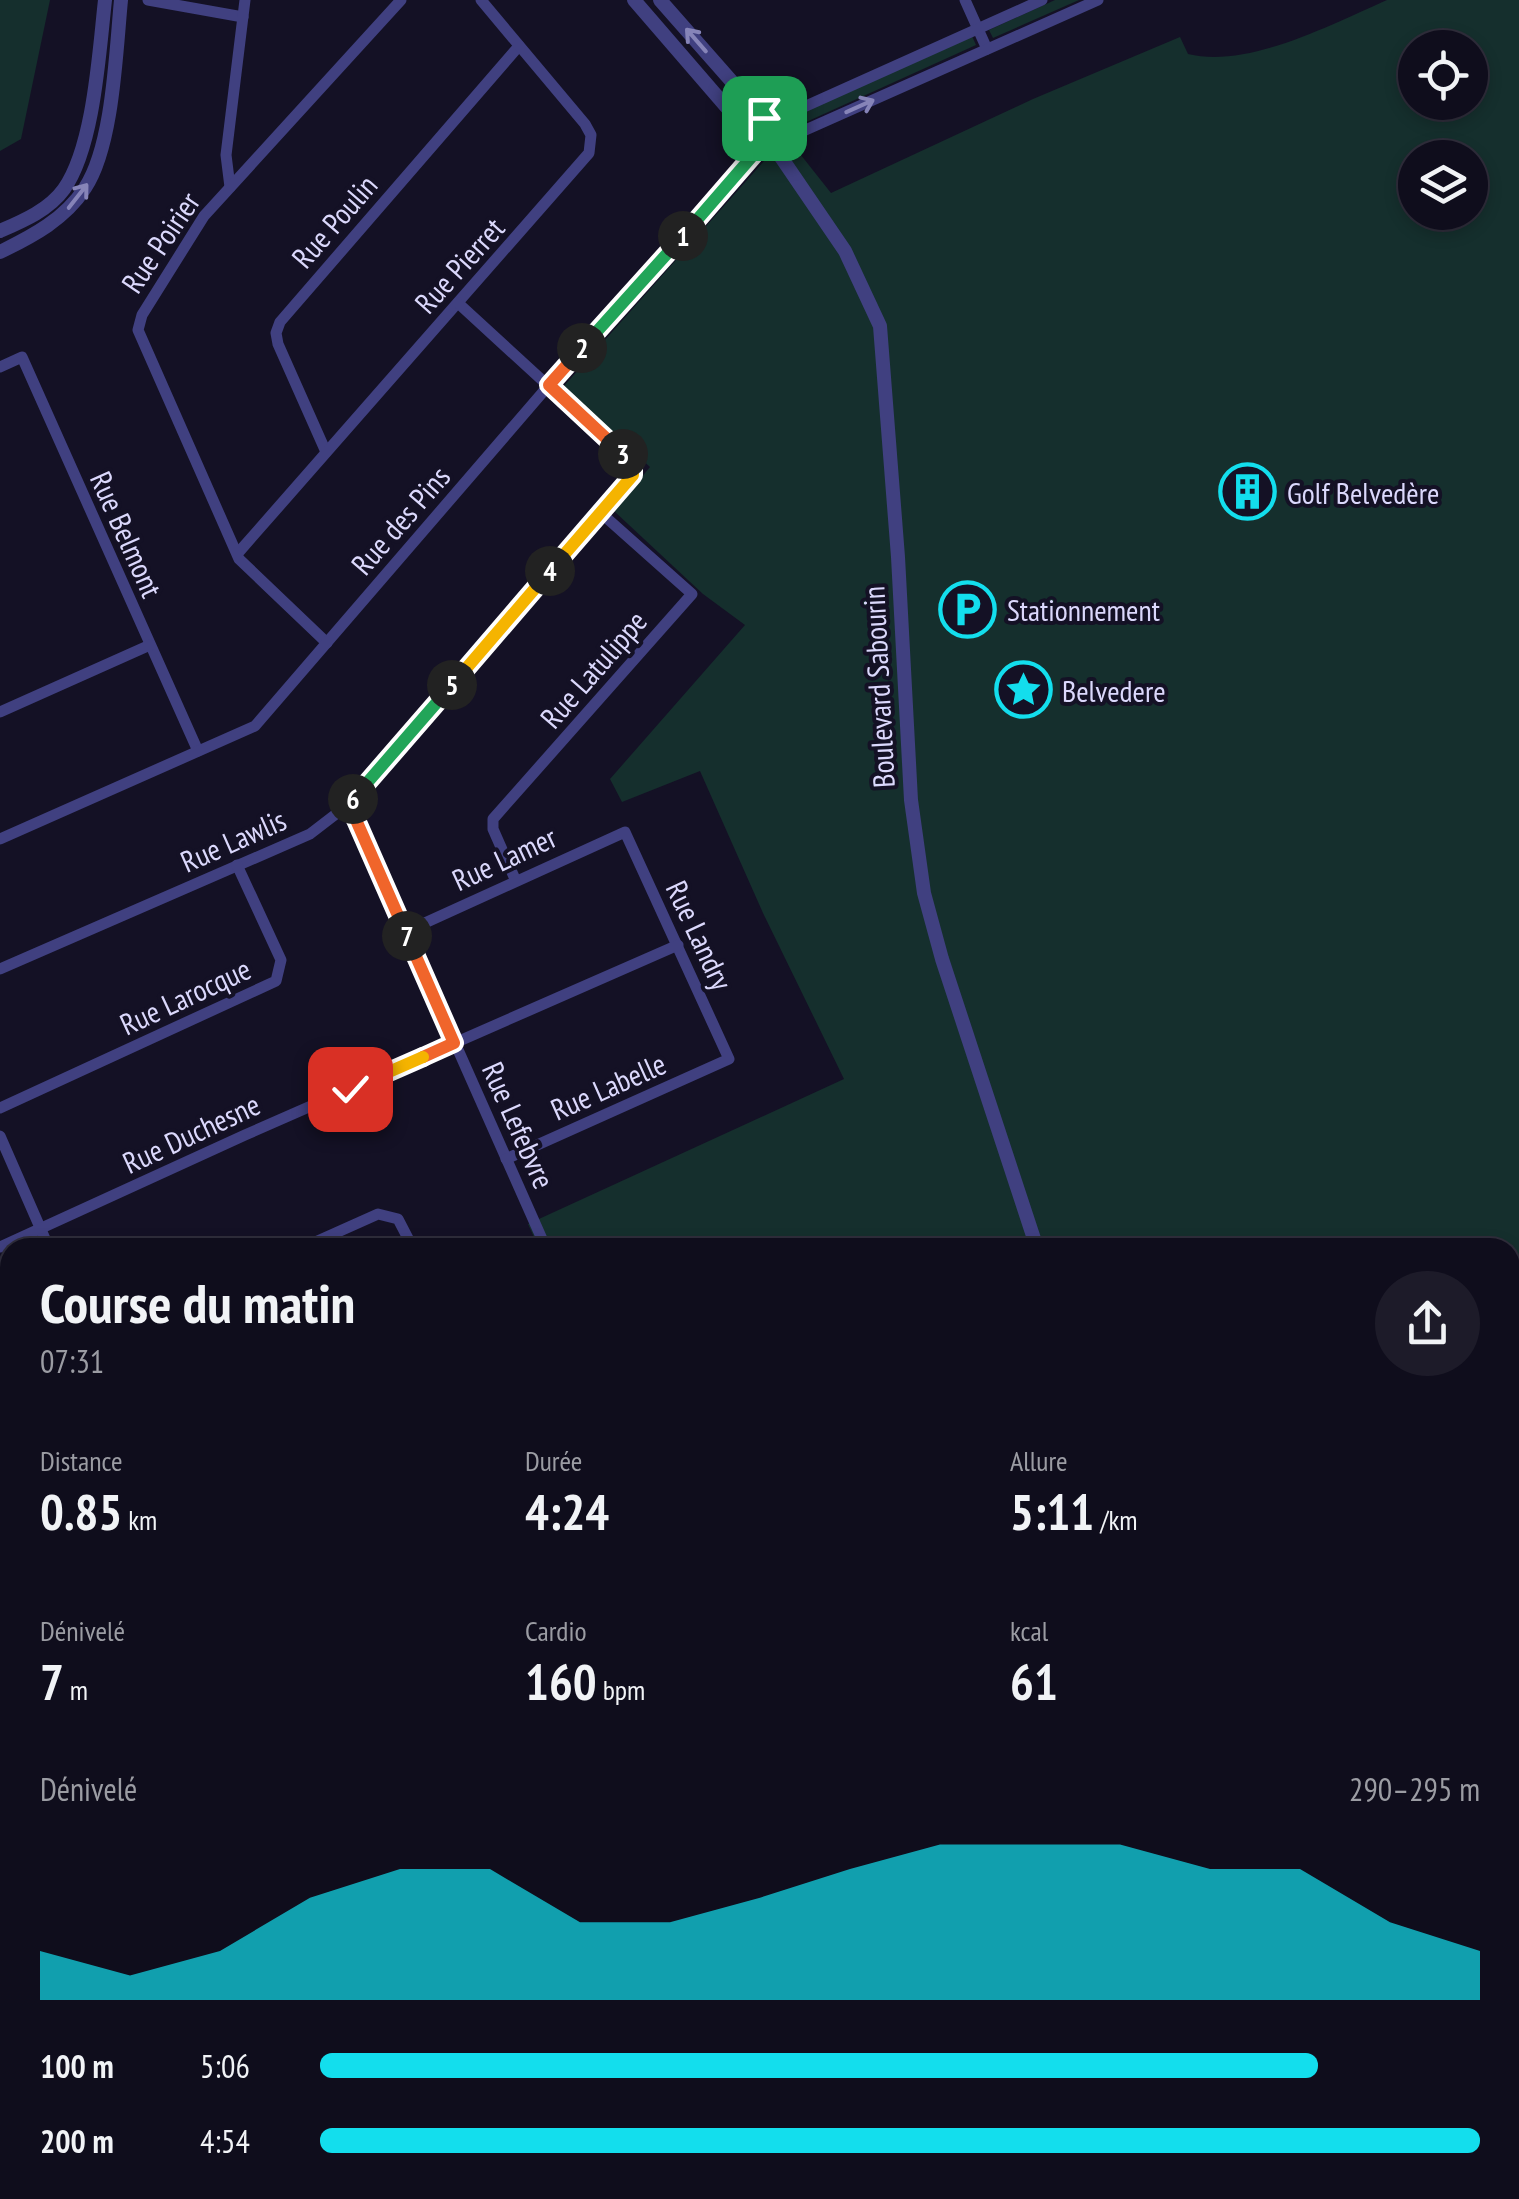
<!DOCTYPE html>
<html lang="fr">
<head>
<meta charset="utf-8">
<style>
	body { margin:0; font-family:"PT Sans Narrow",sans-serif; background:#1d1b29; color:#f1f3f6; height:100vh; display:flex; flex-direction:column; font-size:38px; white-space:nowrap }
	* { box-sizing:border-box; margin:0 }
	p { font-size:32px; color:#9b9ca3 }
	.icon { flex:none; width:55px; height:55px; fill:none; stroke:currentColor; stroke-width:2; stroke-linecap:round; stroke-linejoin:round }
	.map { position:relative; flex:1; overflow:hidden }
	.drawer { position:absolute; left:0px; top:1238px; width:1520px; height:962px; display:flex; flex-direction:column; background:#0f0d1c; border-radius:30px 30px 0 0; box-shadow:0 5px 15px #0003,0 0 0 2px #2f2d3b }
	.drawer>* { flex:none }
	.tools { position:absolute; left:1398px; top:30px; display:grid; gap:20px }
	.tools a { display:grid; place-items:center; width:90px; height:90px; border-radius:50%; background:#0f0d1c; box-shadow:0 5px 15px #0003,0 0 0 2px #2f2d3b; font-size:50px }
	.pin { position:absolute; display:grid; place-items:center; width:85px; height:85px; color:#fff; margin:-42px; border-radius:20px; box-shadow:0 5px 15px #0006 }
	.km { position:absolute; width:50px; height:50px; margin:-25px; border-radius:50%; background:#222; color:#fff; font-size:28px; line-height:50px; text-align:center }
	.round { display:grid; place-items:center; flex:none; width:105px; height:105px; border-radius:52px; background:#1d1b29 }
	.headline { display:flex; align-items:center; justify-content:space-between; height:170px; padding:0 40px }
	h1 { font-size:55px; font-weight:700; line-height:75px }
	.stats { display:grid; grid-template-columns:repeat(3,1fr); gap:15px; height:170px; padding:10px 40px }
	.stats div { display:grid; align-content:center }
	.stats b { font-size:50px; font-weight:700 }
	.stats small { font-size:28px; font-weight:400 }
	.stats p { font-size:28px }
	.chart { height:280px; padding:20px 40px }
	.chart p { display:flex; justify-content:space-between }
	.chart svg { width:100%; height:180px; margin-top:10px; fill:#13deed; opacity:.7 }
	ul { padding:0 40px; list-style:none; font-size:32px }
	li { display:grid; grid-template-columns:160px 120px 1fr; align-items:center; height:75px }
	li i { height:25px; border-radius:12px; background:#13deed }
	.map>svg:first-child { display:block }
	.green { fill:#152f2d; fill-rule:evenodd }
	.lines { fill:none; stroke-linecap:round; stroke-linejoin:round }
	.minor { stroke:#404080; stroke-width:11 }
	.tertiary { stroke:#404080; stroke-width:14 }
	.secondary { stroke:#7778f4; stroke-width:15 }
	.oneway { stroke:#8684b8 }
	.split-1-casing { stroke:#fff; stroke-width:20 }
	.split-2-casing { stroke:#fff; stroke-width:20 }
	.split-3-casing { stroke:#fff; stroke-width:20 }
	.split-4-casing { stroke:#fff; stroke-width:20 }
	.split-5-casing { stroke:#fff; stroke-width:20 }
	.split-6-casing { stroke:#fff; stroke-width:20 }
	.split-7-casing { stroke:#fff; stroke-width:20 }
	.split-8-casing { stroke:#fff; stroke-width:20 }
	.split-9-casing { stroke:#fff; stroke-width:20 }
	.split-1 { stroke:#22a559; stroke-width:12 }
	.split-2 { stroke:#22a559; stroke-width:12 }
	.split-3 { stroke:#f0652b; stroke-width:12 }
	.split-4 { stroke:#f5b400; stroke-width:12 }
	.split-5 { stroke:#f5b400; stroke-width:12 }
	.split-6 { stroke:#22a559; stroke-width:12 }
	.split-7 { stroke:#f0652b; stroke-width:12 }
	.split-8 { stroke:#f0652b; stroke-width:12 }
	.split-9 { stroke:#f5b400; stroke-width:12 }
	.labels { text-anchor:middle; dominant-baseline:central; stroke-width:8; stroke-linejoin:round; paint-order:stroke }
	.street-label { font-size:30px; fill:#dbd8fc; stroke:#141125 }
	.poi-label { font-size:30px; fill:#dbd8fc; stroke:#141125; text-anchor:start }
</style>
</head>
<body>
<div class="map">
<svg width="1519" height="2199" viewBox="0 0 1519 2199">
	<rect width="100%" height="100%" fill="#141125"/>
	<g class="green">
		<polygon points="0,0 50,0 21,139 0,151"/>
		<polygon points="1055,0 1079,0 993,38 989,30"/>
		<path d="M1387 0H1519V1325L1510 1329V1248H539L528 1224 844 1079 763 913 700 771 622 802 610 779 745 625 703 594 614 511 650 467 564 386 764 161 793 145 831 193 1033 99 1180 37 1188 54C1248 69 1332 24 1387 0ZM1415 48H1470V102H1415ZM1415 158H1470V212H1415Z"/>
		<polygon points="972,36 976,45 784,132 782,128 800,119 808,110"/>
		<polygon points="10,2043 10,2190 258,2190 261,2199 0,2199 0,2048"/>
		<polygon points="1510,2043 1519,2075 1519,2199 266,2199 286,2190 1510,2190"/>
	</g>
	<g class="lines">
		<g class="minor">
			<polyline points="148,0 243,17"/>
			<polyline points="965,0 987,49"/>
			<polyline points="768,138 792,136 1098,0"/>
			<polyline points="230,187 226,155 245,0"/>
			<polyline points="0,367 22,357 198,751"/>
			<polyline points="326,452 278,344 276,333 280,322 519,46"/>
			<polyline points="238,553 589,153 591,135 585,124 481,0"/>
			<polyline points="327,643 239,559 138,330 142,315 204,216 401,0"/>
			<polyline points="0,712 150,645"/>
			<polyline points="349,804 546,1248"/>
			<polyline points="0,839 255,726 549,385 740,173 786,115 1042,0"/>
			<polyline points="515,879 493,829 493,819 692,594 601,513"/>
			<polyline points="405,932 625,832 729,1059 506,1159"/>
			<polyline points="0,969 310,834 349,804 633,475 633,466 627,458 458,303"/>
			<polyline points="0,1108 276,981 281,960 237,865"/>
			<polyline points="0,1136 49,1248"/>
			<polyline points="0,1247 245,1135 678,945"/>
			<polyline points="302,1248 378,1214 398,1219 413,1248"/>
			<polyline points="0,1379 10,1375"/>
			<polyline points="0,1465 10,1487"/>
			<polyline points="0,1736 10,1731"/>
			<polyline points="0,1937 10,1932"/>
		</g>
		<g class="tertiary">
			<polyline points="634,0 748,132 768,138"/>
			<polyline points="660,0 764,118 768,138 845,251 880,326 898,557 911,800 924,893 942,959 1037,1248"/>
			<path d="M0 231C23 221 49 210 64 189 94 146 99 53 105 0"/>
			<path d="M0 252C33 236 65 219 85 188 113 146 116 51 121 0"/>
			<polyline points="1510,1739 1519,1752"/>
		</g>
		<g class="secondary">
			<polyline points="1510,2076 1519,2065"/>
			<polyline points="1376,2199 1387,2190"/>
		</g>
	</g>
	<defs><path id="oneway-shaft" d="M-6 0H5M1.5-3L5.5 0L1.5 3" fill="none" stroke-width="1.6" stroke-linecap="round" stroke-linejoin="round" transform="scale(2.5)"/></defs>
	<g class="oneway">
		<use href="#oneway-shaft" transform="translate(696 40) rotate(-131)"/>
		<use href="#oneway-shaft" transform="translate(860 106) rotate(-24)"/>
		<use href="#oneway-shaft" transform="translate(78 196) rotate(-52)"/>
	</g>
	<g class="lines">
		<defs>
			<polyline id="split-1" points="683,236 768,138 764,118"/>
			<polyline id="split-2" points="582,348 683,236"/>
			<polyline id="split-3" points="582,348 549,385 623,454"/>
			<polyline id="split-4" points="550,571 633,475 633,466 623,454"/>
			<polyline id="split-5" points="452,685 550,571"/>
			<polyline id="split-6" points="353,799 452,685"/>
			<polyline id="split-7" points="353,799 349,804 407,936"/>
			<polyline id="split-8" points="407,936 454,1043 423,1057"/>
			<polyline id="split-9" points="350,1089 423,1057"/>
		</defs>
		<use href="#split-1" class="split-1-casing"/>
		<use href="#split-2" class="split-2-casing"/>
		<use href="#split-3" class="split-3-casing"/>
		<use href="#split-4" class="split-4-casing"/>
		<use href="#split-5" class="split-5-casing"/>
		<use href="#split-6" class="split-6-casing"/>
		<use href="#split-7" class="split-7-casing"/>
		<use href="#split-8" class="split-8-casing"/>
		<use href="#split-9" class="split-9-casing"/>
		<use href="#split-1" class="split-1"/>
		<use href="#split-2" class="split-2"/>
		<use href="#split-3" class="split-3"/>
		<use href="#split-4" class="split-4"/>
		<use href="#split-5" class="split-5"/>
		<use href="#split-6" class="split-6"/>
		<use href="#split-7" class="split-7"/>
		<use href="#split-8" class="split-8"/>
		<use href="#split-9" class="split-9"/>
	</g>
	<defs>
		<symbol id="building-ring" viewBox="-11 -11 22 22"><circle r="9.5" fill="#141125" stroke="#13deed" stroke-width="1.5"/><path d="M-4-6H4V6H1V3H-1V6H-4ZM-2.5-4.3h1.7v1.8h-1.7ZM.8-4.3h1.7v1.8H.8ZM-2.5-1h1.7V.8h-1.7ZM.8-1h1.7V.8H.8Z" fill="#13deed"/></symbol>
		<symbol id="parking-ring" viewBox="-11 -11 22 22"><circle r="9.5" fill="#141125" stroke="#13deed" stroke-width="1.5"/><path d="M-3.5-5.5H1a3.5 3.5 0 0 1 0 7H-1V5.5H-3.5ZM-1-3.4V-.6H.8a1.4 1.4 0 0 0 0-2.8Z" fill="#13deed"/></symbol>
		<symbol id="sight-ring" viewBox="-11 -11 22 22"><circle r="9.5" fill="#141125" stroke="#13deed" stroke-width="1.5"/><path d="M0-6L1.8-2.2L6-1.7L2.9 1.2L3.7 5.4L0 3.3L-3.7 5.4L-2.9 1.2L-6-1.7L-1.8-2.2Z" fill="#13deed"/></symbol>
	</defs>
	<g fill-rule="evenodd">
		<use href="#building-ring" x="1216" y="460" width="63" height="63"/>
		<use href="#parking-ring" x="936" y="578" width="63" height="63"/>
		<use href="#sight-ring" x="992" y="658" width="63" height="63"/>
	</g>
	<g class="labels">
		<g class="street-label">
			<text transform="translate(334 221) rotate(-49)">Rue Poulin</text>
			<text transform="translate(160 242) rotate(-56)">Rue Poirier</text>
			<text transform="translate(459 265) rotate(-48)">Rue Pierret</text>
			<text transform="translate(400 520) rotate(-49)">Rue des Pins</text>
			<text transform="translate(127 534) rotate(66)">Rue Belmont</text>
			<text transform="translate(593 669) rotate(-49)">Rue Latulippe</text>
			<text transform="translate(878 687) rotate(-93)">Boulevard Sabourin</text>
			<text transform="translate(233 840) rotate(-24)">Rue Lawlis</text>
			<text transform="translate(504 858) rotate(-25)">Rue Lamer</text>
			<text transform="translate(700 935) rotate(65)">Rue Landry</text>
			<text transform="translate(185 996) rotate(-25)">Rue Larocque</text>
			<text transform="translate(608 1086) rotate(-24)">Rue Labelle</text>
			<text transform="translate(519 1125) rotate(66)">Rue Lefebvre</text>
			<text transform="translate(191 1133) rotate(-25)">Rue Duchesne</text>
		</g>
		<g class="poi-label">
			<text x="1287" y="492">Golf Belvedère</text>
			<text x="1007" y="609">Stationnement</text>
			<text x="1062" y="690">Belvedere</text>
		</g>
	</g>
</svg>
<div class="tools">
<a><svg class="icon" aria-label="locate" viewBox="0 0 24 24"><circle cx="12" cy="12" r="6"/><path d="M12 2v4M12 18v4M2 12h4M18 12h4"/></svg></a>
<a><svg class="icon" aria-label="layers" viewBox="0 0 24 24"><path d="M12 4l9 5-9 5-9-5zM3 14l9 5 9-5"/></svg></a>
</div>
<div class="pin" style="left:764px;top:118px;background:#1e9e55"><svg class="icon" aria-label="arrive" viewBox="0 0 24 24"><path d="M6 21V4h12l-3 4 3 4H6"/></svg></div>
<div class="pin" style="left:350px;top:1089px;background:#d93025"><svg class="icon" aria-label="check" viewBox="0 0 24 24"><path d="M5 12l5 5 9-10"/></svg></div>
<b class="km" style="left:683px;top:236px">1</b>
<b class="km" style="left:582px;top:348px">2</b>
<b class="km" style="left:623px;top:454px">3</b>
<b class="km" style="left:550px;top:571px">4</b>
<b class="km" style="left:452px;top:685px">5</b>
<b class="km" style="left:353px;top:799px">6</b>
<b class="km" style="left:407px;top:936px">7</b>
<section class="drawer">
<div class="headline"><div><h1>Course du matin</h1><p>07:31</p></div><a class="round"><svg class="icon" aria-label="share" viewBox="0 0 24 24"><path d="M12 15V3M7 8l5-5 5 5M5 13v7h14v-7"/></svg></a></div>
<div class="stats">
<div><p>Distance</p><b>0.85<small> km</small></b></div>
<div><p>Durée</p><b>4:24</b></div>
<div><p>Allure</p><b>5:11<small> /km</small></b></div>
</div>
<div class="stats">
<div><p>Dénivelé</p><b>7<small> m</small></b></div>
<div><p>Cardio</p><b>160<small> bpm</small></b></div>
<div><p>kcal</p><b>61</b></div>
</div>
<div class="chart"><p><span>Dénivelé</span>290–295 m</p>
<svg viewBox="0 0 160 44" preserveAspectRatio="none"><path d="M0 44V32L10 38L20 32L30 19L40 12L50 12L60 25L70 25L80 19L90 12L100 6L110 6L120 6L130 12L140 12L150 25L160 32V44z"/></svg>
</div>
<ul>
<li><b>100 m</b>5:06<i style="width:86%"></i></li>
<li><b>200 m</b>4:54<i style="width:100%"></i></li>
</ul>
</section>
</div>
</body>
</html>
